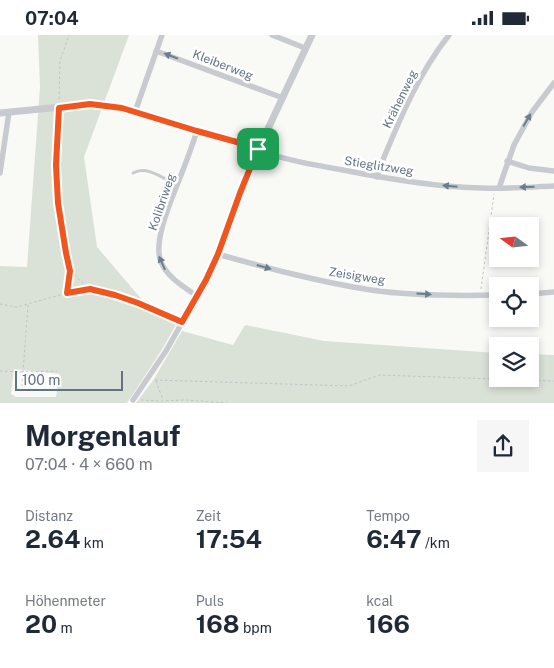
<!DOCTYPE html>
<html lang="de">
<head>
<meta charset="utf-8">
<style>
	body { margin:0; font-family:"Public Sans",sans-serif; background:#f6f6f7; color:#1f2937; height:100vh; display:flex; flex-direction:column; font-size:19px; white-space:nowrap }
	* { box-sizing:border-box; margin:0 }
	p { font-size:16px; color:#747a83 }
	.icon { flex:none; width:28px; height:28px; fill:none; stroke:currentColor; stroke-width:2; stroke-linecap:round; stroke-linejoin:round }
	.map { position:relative; height:368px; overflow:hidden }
	.sheet { display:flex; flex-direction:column; background:#fff; flex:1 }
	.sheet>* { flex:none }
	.needle { width:32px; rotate:285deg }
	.fabs { position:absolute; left:489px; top:182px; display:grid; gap:10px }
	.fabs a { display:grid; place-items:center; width:50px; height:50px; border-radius:0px; background:#fff; box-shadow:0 2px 8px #0003; font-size:25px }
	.scale { position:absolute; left:15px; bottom:12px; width:108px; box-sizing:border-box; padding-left:5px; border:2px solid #627484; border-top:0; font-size:14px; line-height:18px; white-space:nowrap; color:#627484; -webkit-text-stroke:4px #fff; paint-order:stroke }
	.pin { position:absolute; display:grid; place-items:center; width:42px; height:42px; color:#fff; margin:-21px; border-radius:10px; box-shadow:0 2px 8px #0006 }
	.round { display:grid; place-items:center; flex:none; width:52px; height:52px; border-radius:0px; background:#f6f6f7 }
	.summary { display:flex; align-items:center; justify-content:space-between; height:85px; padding:0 25px }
	h1 { font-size:28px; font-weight:700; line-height:38px }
	.stats { display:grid; grid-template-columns:repeat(3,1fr); gap:8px; height:85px; padding:5px 25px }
	.stats div { display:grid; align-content:center }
	.stats b { font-size:25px; font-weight:700 }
	.stats small { font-size:14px; font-weight:400 }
	.stats p { font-size:14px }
	.status { display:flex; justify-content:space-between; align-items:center; height:35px; padding:0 25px; background:#fff; direction:ltr }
	.status svg { height:14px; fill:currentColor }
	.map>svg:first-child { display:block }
	.green { fill:#dae1d7; fill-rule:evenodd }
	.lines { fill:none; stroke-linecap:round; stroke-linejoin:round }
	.path { stroke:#c0c3c5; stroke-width:1; stroke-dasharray:2.5 2.5; stroke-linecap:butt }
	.service { stroke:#c7cbcf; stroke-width:3 }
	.minor { stroke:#c7cbcf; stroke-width:5.5 }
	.tertiary { stroke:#c7cbcf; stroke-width:7 }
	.oneway { fill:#6c7d8c }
	.route-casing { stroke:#fff; stroke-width:10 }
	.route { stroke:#f1551f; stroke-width:6 }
	.labels { text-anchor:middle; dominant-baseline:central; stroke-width:5; stroke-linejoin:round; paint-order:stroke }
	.street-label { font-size:12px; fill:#627484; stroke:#fff }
</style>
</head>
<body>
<div class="status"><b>07:04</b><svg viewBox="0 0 49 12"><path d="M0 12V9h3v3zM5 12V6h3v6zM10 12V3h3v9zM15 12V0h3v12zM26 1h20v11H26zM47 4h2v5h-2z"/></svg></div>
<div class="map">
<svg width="554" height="368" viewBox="0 0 554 368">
	<rect width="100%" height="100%" fill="#f9f9f6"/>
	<g class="green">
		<path d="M38 0H129L84 122 97 212 143 266 179 284 163 313 127 368H0V231L27 232 40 52ZM14 334 60 339 56 362H16L11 359Z"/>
		<polygon points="245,290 324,306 497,318 498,344 530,344 530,319 554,320 554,368 136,368 154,344 182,296 233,310"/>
	</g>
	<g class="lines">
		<g class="path">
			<polyline points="59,64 60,26 69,0"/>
			<polyline points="58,80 57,130 58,168 66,218 70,236 67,258"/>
			<polyline points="71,236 80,246 90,254"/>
			<polyline points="481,254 494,159"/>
			<polyline points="0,269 17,272 67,258 90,254 115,260 138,268 176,285"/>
			<polyline points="28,270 23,337 57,336"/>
			<polyline points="0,336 23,337 22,351"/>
			<polyline points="155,345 349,351 379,340 554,346"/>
			<polyline points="156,346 163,365"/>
			<polyline points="141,365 160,366 185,365 228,368"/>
		</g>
		<path class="service" d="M133 138C147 130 164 144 177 150"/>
		<g class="minor">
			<polyline points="272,0 305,13"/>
			<polyline points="156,16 283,63"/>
			<polyline points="135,77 162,0"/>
			<polyline points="507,126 529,133 554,136"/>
			<polyline points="0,138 9,77"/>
			<path d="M377 142 380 132C399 86 418 39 449 0"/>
			<polyline points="499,153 514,110 532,77 554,48"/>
			<path d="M217 219C268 233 319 247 371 255 412 261 456 261 498 260"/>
			<polyline points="530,259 554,257"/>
			<path d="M197 261C184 252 167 242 161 227 152 206 173 161 181 140 187 125 192 111 197 96"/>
			<path d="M133 365 166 316 206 245 217 219 240 158 258 115C285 125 314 130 343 135 388 144 435 152 482 153 506 154 530 152 554 151"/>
		</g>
		<polyline class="tertiary" points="0,78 91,69 106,70 135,77 197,96 244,109 258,115 312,0"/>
	</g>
	<defs><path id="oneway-solid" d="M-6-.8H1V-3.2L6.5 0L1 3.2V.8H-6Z" transform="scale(1.25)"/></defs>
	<g class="oneway">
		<use href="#oneway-solid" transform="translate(171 21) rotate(-159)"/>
		<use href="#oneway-solid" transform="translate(527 85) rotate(-60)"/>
		<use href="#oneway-solid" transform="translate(450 151) rotate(-175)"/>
		<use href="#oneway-solid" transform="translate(527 152) rotate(178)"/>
		<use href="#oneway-solid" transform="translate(162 228) rotate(-114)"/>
		<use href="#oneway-solid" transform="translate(264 232) rotate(16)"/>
		<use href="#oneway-solid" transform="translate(424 259) rotate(3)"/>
	</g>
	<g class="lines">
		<defs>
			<polygon id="route" points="90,69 122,73 197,96 244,109 258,114 240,158 218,219 206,245 182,287 138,268 115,260 90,254 67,258 70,236 66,218 58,168 56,130 59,73"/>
		</defs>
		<use href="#route" class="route-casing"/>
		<use href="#route" class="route"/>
	</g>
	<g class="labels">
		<g class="street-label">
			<text transform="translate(223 30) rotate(21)">Kleiberweg</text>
			<text transform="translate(400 64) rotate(-64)">Krähenweg</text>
			<text transform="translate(379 131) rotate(9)">Stieglitzweg</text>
			<text transform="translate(162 167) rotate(-71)">Kolibriweg</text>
			<text transform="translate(357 241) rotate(9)">Zeisigweg</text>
		</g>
	</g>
</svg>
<div class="fabs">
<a><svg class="needle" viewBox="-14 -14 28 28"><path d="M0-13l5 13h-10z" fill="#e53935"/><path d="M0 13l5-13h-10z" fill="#747a83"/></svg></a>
<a><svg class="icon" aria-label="locate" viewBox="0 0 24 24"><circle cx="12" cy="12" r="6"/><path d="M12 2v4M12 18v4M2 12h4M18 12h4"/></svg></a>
<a><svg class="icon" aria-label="layers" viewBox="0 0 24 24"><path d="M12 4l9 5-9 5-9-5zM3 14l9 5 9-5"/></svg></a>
</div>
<div class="scale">100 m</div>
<div class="pin" style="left:258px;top:114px;background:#1e9e55"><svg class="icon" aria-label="arrive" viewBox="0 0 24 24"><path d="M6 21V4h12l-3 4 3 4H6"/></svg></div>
</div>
<section class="sheet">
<div class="summary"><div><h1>Morgenlauf</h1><p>07:04 · 4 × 660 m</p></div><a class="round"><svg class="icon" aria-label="share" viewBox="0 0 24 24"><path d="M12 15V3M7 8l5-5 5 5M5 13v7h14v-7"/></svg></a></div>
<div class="stats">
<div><p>Distanz</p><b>2.64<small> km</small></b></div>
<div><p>Zeit</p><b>17:54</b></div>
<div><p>Tempo</p><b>6:47<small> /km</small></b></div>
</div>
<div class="stats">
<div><p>Höhenmeter</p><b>20<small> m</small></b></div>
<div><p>Puls</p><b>168<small> bpm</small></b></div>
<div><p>kcal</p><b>166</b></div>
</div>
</section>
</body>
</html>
